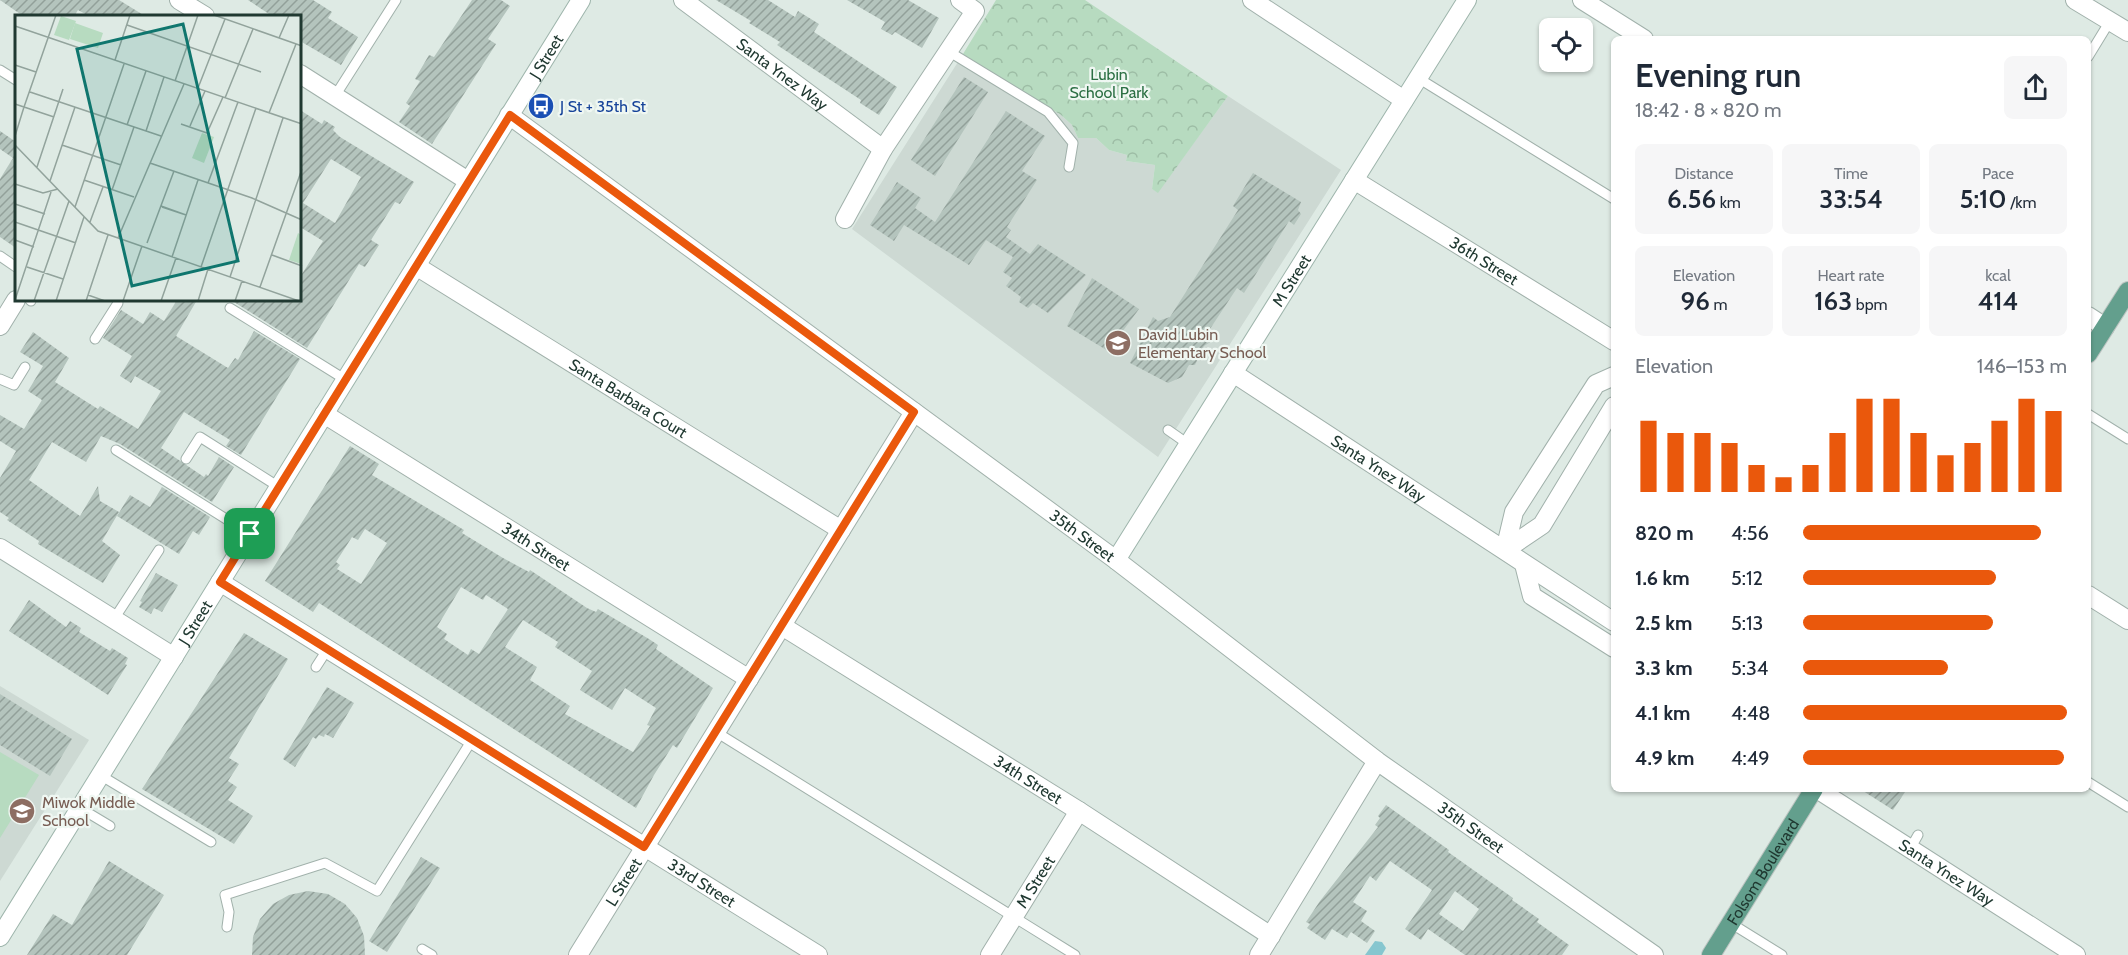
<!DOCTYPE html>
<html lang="en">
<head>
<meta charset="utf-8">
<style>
	body { margin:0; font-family:Cabin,sans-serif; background:#f6f6f7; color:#1f2937; height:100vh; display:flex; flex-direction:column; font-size:22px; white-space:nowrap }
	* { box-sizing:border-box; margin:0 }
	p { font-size:20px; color:#747a83 }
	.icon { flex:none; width:33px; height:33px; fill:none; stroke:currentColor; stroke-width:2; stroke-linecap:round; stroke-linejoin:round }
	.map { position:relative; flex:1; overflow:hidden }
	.panel { position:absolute; left:1611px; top:36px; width:480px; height:756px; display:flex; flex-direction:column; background:#fff; border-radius:9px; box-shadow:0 2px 4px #0004 }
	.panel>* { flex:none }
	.controls { position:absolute; left:1539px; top:18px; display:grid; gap:12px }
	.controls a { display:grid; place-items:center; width:54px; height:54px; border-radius:9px; background:#fff; box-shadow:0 2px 4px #0004; font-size:30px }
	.pin { position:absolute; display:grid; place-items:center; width:51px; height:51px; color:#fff; margin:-26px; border-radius:12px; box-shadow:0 3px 9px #0006 }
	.round { display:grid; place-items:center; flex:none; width:63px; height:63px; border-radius:9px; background:#f6f6f7 }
	.summary { display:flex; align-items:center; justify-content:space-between; height:102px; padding:0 24px }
	h1 { font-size:33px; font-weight:600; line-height:45px }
	.metrics { display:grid; grid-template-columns:repeat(3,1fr); gap:9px; height:102px; padding:6px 24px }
	.metrics div { display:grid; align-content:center; border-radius:9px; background:#f6f6f7; text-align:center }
	.metrics b { font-size:26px; font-weight:600 }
	.metrics small { font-size:16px; font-weight:400 }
	.metrics p { font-size:16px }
	.chart { height:168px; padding:12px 24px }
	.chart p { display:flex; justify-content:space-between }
	.chart svg { width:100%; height:108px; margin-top:6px; stroke:#ea580c; stroke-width:6 }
	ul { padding:0 24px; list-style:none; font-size:20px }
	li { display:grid; grid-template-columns:96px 72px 1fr; align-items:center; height:45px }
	li i { height:15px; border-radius:8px; background:#ea580c }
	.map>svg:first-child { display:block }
	.built { fill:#cdd9d3 }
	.park { fill:url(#park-crowns) }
	.pitch { fill:#b7dbc0 }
	.water { fill:#86c6cf }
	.building { fill:url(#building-hatch); fill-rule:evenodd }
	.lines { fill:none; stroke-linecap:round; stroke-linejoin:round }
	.lane-casing { stroke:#a1b1ab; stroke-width:11 }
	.street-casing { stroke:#a1b1ab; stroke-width:20 }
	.secondary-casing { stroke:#9eb5ac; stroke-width:20 }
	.primary-casing { stroke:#bcc4c1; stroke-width:20 }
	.lane { stroke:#fff; stroke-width:9 }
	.street { stroke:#fff; stroke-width:18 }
	.secondary { stroke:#fff; stroke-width:18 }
	.primary { stroke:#639f8d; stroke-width:18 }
	.route-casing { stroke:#fff; stroke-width:12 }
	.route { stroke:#ea580c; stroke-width:8 }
	.labels { text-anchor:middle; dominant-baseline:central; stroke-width:4.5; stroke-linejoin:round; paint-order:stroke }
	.street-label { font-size:16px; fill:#203931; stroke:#eff7f2 }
	.park-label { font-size:16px; fill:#2b6f43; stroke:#eff7f2 }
	.transit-label { font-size:16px; fill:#164399; stroke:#eff7f2; text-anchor:start }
	.education-label { font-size:16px; fill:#785e54; stroke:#eff7f2; text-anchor:start }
	.inset-road { fill:none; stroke:#92a39c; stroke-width:1.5 }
	.view { fill:#0f766e; fill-opacity:0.15; stroke:#0f766e; stroke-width:3 }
	.inset-edge { fill:none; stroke:#203931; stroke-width:3 }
</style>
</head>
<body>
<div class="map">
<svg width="2128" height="955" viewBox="0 0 2128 955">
	<defs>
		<pattern id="park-crowns" width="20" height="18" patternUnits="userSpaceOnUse" patternTransform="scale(1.5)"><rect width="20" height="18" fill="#b7dbc0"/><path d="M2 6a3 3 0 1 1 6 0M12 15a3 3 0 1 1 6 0" fill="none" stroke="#9dbda5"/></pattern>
		<pattern id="building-hatch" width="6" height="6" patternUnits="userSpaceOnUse" patternTransform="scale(1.5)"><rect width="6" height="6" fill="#b4c4bd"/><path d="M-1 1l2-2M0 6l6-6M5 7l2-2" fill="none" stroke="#92a09a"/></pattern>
	</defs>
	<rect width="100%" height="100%" fill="#deeae4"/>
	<g class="built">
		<polygon points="963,54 1061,115 1072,125 1078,138 1096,138 1109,150 1127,155 1126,161 1155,165 1152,189 1158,192 1228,96 1341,170 1158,457 852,229"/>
		<polygon points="0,686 89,740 0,881"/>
	</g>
	<polygon class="park" points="996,0 1085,0 1228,96 1158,193 1152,189 1155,165 1126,161 1127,155 1109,150 1096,138 1078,138 1072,125 1061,115 963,54"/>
	<polygon class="pitch" points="0,752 39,775 0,838"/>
	<polygon class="water" points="1375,941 1382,942 1386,948 1382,955 1365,955"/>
	<g class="building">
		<polygon points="0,0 119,0 145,16 89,16 78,10 74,16 23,16"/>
		<polygon points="248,0 313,0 332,12 328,18 358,37 341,65 300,41 300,16 272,16"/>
		<polygon points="472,0 501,0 510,6 488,39 496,44 432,144 399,122 410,106 406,103 420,81 415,79 429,55 434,57"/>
		<polygon points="716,0 768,0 795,17 798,11 819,24 814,32 897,87 879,115 860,103 861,100 777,45 780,42 749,23 751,21"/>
		<polygon points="847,0 908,0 939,18 922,48 895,32 892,35 881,29 885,22"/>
		<polygon points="964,77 988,92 935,176 911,160"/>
		<path d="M300 110 322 124 324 120 335 127 333 130 340 137 414 182 400 204 395 202 371 240 379 245 365 267 359 264 307 348 234 302 224 300H300V277L323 241 300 227ZM331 159 361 177 335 223 303 203Z"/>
		<polygon points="1006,111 1045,136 1022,171 1037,180 1007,227 1011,230 1006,237 1030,254 1038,244 1086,275 1048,313 1033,303 1028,308 1019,302 1021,297 1006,286 1012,278 1003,272 1013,257 986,240 969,265 904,225 894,241 870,225 897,182 921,198 915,208 935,222"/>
		<polygon points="0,131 16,142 16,248 0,237 0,179 13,158 0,149"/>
		<polygon points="1253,173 1301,202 1298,210 1301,214 1294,225 1289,221 1244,293 1237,288 1206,335 1212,341 1204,346 1195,365 1189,365 1182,377 1168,383 1130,363 1153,317 1158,321 1170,317 1238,210 1233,206"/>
		<polygon points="1092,278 1139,309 1108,351 1067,326"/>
		<polygon points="177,300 197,300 176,336 228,368 235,358 238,360 254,331 300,359 241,455 226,446 230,440 184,412 161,448 204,477 206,474 208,476 219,457 234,467 212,502 120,444 101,436 86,462 52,442 29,480 80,516 98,486 100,501 119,512 102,541 120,555 103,583 38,544 39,541 7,520 9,518 0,512 0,478 16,451 0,441 0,415 24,429 42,400 28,391 43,366 20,352 33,332 69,358 55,382 98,409 100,406 138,429 161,391 135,376 131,383 120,376 132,356 103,338 121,310 143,324 150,312 164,321"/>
		<path d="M350 446 379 464 372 475 464 530 462 533 503 558 529 572 530 570 587 608 596 612 598 609 649 639 658 645 656 649 713 688 677 748 673 745 654 775 636 808 319 603 313 612 265 581ZM365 529 387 543 361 584 337 569 340 565 336 562 352 537 358 540ZM461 587 483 600 486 595 508 609 479 654 471 649 468 655 444 639 447 634 437 627ZM523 620 558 642 555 647 592 671 580 690 612 710 625 688 656 708 647 725 650 726 633 752 565 714 570 706 530 680 537 667 505 647Z"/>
		<polygon points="162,487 210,517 199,535 193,531 179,554 117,516 130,495 150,507"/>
		<polygon points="156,573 178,585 162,612 154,608 151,614 139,607 142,602 140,601"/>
		<polygon points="29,600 66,627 70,621 81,628 79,632 110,651 112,648 128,658 125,664 127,665 108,695 9,631"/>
		<polygon points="244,633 288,659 229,758 239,764 228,781 237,787 228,800 253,816 234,844 142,789"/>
		<polygon points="327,687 354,703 333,738 325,734 324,737 319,735 316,739 313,737 295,767 283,759"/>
		<polygon points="0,694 72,739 50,776 0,745"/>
		<polygon points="1860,789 1907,789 1893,810"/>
		<path d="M1386 805 1449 850 1448 852 1513 898 1512 900 1539 919 1537 922 1569 945 1562 955H1465L1428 929 1421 940 1405 929 1432 890 1390 861 1376 881 1370 876 1353 902 1367 911 1361 921 1375 931 1367 943 1351 932 1347 938 1332 929 1325 940 1307 928 1310 924 1306 922 1320 901 1378 827 1375 825 1380 818 1378 816ZM1455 891 1479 909 1463 931 1439 914Z"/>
		<polygon points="421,857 440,868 387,952 369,941"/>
		<polygon points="109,861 164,895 127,955 27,955 53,914 72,925"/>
		<polygon points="308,891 328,894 345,904 357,918 364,936 365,955 252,955 253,937 260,919 273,904 289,895"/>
	</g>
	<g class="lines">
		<defs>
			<g id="lane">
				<polyline points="948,51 1048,112 1073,143 1069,167"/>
				<polyline points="2088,57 2110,21"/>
				<polyline points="0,70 16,80"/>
				<polyline points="1418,78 1614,199"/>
				<polyline points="335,96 396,0"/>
				<polyline points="0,256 16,267"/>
				<polyline points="30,300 31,301"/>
				<polyline points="230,308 346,380"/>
				<polyline points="95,339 118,303"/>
				<polyline points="0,379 14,385 25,367"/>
				<polyline points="2088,414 2128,439"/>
				<polyline points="1168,430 1188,444"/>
				<polyline points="116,450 250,534"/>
				<polyline points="186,459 200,437 279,487"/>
				<polyline points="114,619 159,550"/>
				<polyline points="316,667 327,650"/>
				<polyline points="716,732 1075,955"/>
				<polyline points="100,775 211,842"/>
				<polyline points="2088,782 2128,807"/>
				<polyline points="80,808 110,826"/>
				<polyline points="1910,849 1918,835"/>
				<polyline points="1732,924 1782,955"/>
				<polyline points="227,927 229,912 225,895 325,863 377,891 472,740"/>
				<polyline points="422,949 432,955"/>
			</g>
			<g id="street">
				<polyline points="179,0 205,16"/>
				<path id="s1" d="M683 0 883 149"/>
				<polyline points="1252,0 1404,100"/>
				<polyline points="1582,0 1644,39"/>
				<polyline points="2075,0 2128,32"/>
				<polyline points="300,74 468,181"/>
				<path id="s2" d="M509 115 1116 560 1377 761 1654 955"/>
				<path id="s3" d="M1354 180 1614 341"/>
				<polyline points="845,219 883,149 975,11 960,0"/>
				<path id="s4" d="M416 266 841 530"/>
				<polyline points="2088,316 2105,327"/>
				<polyline points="0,326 16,300"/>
				<path id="s5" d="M1233 373 1614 622"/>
				<path id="s6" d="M324 414 749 679"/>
				<polyline points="0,548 174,657"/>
				<polyline points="1505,550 1514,512 1596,384 1614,376"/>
				<polyline points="1505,550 1542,525 1614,406"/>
				<polyline points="1524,564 1532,596 1614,648"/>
				<path id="s7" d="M220 582 818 955"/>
				<polyline points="2088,595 2128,620"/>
				<path id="s8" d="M782 626 1079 811 1271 936"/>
				<path id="s9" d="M1817 789 2076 955"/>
				<path id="s10" d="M578 955 914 412"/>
				<path id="s11" d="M990 955 1079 811"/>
				<polyline points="1259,955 1377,761"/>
			</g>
			<g id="secondary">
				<path id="s12" d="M1116 560 1467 0"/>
				<path id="s13" d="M0 937 581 0"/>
			</g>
			<g id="primary">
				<polyline points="2088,354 2128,291"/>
				<path id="s14" d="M1711 955 1814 789"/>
			</g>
		</defs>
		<use href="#lane" class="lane-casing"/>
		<use href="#street" class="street-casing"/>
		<use href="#secondary" class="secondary-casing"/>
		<use href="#primary" class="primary-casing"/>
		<use href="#lane" class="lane"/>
		<use href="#street" class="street"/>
		<use href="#secondary" class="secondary"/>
		<use href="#primary" class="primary"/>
	</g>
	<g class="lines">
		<defs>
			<polygon id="route" points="510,115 914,412 644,847 220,582"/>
		</defs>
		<use href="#route" class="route-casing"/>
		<use href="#route" class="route"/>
	</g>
	<defs>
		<symbol id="bus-disc" viewBox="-11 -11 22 22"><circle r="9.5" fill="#1a4fb4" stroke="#eff7f2"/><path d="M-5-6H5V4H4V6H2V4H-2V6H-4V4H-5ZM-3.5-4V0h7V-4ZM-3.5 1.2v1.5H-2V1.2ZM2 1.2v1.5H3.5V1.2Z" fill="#fff"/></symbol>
		<symbol id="school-disc" viewBox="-11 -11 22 22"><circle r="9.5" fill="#8d6e63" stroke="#eff7f2"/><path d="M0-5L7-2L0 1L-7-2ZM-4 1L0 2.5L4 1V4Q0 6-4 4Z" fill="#fff"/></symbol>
	</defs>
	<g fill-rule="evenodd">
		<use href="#bus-disc" x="526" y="91" width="30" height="30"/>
		<use href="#school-disc" x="1103" y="328" width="30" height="30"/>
		<use href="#school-disc" x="7" y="796" width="30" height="30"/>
	</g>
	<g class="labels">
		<g class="street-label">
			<text stroke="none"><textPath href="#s13" startOffset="1036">J Street</textPath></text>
			<text stroke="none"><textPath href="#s1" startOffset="124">Santa Ynez Way</textPath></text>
			<text stroke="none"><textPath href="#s3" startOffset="153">36th Street</textPath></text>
			<text stroke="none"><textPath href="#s12" startOffset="330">M Street</textPath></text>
			<text stroke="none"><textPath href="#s4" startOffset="250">Santa Barbara Court</textPath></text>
			<text stroke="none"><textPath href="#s5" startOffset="174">Santa Ynez Way</textPath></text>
			<text stroke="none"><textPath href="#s2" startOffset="711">35th Street</textPath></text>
			<text stroke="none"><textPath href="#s6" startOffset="250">34th Street</textPath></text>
			<text stroke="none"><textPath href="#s13" startOffset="370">J Street</textPath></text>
			<text stroke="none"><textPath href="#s8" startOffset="290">34th Street</textPath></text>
			<text stroke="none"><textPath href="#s2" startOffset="1197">35th Street</textPath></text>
			<text stroke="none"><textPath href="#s14" startOffset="98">Folsom Boulevard</textPath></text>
			<text stroke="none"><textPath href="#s9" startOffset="154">Santa Ynez Way</textPath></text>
			<text stroke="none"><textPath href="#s10" startOffset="86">L Street</textPath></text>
			<text stroke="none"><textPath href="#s7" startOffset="568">33rd Street</textPath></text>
			<text stroke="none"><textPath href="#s11" startOffset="86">M Street</textPath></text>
		</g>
		<g class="park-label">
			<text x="1109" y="74">Lubin<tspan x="1109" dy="18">School Park</tspan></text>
		</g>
		<g class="transit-label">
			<text x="560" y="106">J St + 35th St</text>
		</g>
		<g class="education-label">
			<text x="1138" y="334">David Lubin<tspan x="1138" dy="18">Elementary School</tspan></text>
			<text x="42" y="802">Miwok Middle<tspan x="42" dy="18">School</tspan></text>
		</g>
	</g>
	<g transform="translate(15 15)">
		<rect width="286" height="286" fill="#deeae4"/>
		<path d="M46 1 61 6 54 25 39 20ZM187 118 199 122 189 148 177 143Z" fill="#b7dbc0"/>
		<path d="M60 8 88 18 83 33 55 24ZM283 218 286 220V249L274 245Z" fill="#b7dbc0"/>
		<path class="inset-road" d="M199 0 287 31M112 10 246 57M0 11 287 109M33 23 41 0M264 23 274 0M100 45 115 0M0 50 21 57M160 66 183 0M183 73 210 4M15 77 146 121M210 83 238 14M0 89 9 92 33 23M254 98 281 29M166 109 192 118 208 82M112 110 131 56M175 111 190 76M131 116 149 62M0 121 9 92 39 102M0 130 83 216 284 286M47 130 106 150M135 148 237 183 287 205M22 152 48 74M69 165 119 182M35 166 60 92M193 168 223 87M0 169 28 178 43 174M97 175 119 112M0 189 30 199M146 191 171 200M60 192 109 49M147 192 168 199M0 207 61 228M75 207 88 172M103 223 169 69M0 225 19 232M132 228 159 156M257 240 287 251M157 242 183 165M12 252 48 264M186 252 241 93M215 262 268 103M245 272 287 154M73 280 90 286M0 285 36 177M19 286 54 186M41 286 69 202M71 286 93 220M108 286 127 231M146 286 161 243M183 286 193 254M220 286 227 266"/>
		<path class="view" d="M168 9 223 246 117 271 62 34Z"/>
		<rect width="286" height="286" class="inset-edge"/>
	</g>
</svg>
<div class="controls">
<a><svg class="icon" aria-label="locate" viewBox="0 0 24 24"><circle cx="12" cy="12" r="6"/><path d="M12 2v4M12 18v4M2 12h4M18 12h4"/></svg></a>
</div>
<div class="pin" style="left:250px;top:534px;background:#1e9e55"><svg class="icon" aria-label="arrive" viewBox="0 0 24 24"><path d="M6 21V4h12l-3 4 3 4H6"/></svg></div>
<section class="panel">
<div class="summary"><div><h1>Evening run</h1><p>18:42 · 8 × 820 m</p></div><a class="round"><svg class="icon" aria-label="share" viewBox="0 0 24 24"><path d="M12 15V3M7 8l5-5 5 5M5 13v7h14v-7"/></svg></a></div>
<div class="metrics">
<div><p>Distance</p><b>6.56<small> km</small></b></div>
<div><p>Time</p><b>33:54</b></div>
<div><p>Pace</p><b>5:10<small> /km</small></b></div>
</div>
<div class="metrics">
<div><p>Elevation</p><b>96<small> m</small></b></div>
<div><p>Heart rate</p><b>163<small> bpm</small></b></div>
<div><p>kcal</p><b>414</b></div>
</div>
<div class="chart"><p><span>Elevation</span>146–153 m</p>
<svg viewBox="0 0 160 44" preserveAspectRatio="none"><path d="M5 44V15M15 44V20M25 44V20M35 44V24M45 44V33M55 44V38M65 44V33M75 44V20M85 44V6M95 44V6M105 44V20M115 44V29M125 44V24M135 44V15M145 44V6M155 44V11"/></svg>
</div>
<ul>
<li><b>820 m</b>4:56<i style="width:90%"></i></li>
<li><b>1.6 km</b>5:12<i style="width:73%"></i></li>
<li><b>2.5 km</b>5:13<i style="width:72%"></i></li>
<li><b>3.3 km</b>5:34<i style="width:55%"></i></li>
<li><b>4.1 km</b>4:48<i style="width:100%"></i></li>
<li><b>4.9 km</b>4:49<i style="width:99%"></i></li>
</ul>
</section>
</div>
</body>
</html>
